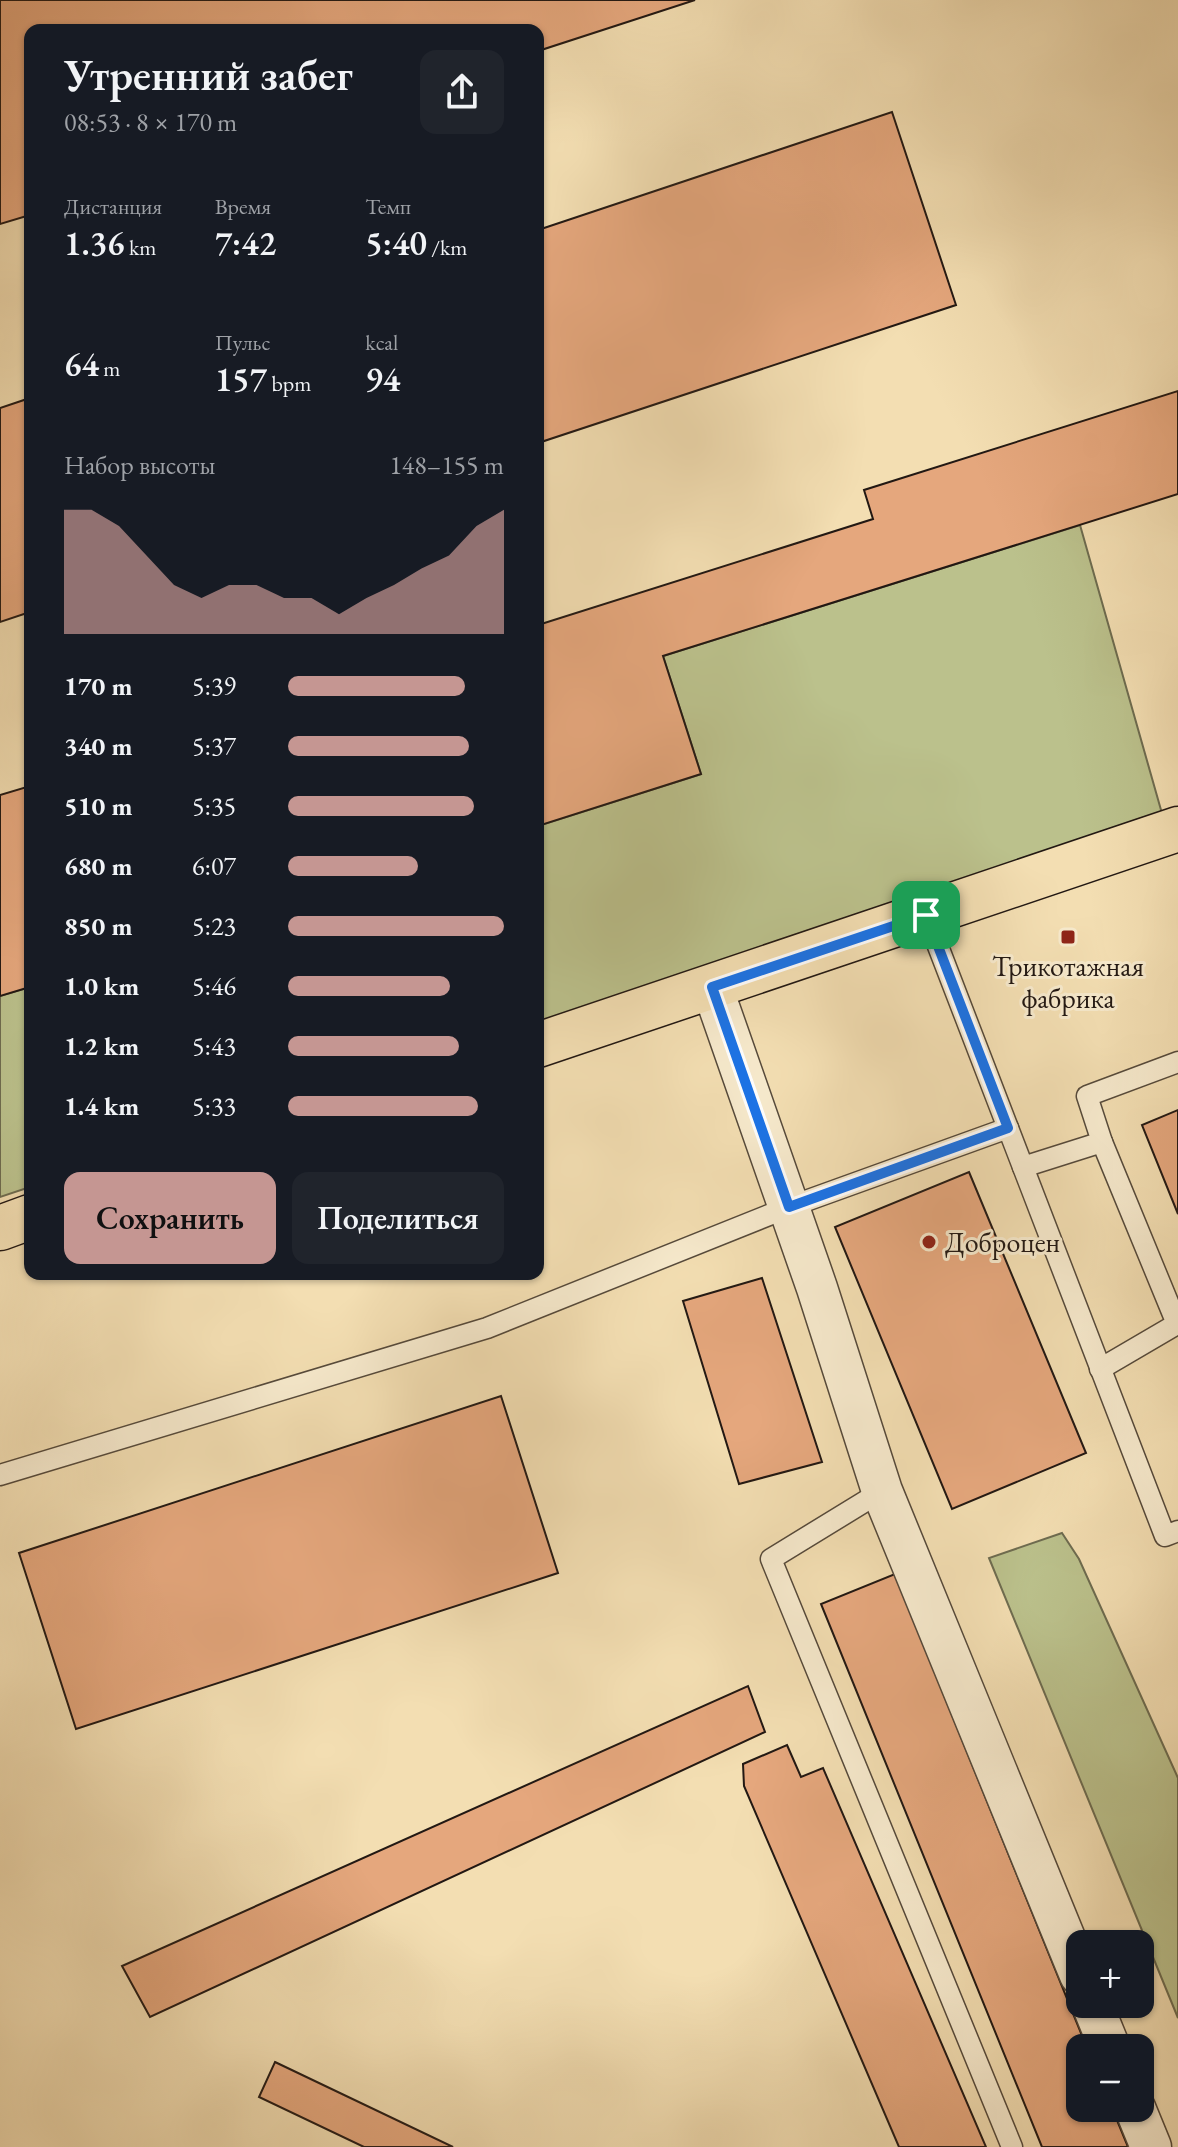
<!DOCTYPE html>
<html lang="ru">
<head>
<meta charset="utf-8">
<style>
	body { margin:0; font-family:"EB Garamond",serif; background:#20242c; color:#f1f3f6; height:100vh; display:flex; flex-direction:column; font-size:30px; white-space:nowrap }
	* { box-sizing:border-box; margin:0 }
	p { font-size:26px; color:#9ea1a6 }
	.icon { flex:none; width:44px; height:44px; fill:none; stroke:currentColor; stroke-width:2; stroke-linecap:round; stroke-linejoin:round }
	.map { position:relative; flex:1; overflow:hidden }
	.sheet { position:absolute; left:24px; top:24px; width:520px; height:1256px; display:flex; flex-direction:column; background:#171b24; border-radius:16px; box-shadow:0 2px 6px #0004 }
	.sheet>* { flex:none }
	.buttons { position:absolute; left:1066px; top:1930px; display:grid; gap:16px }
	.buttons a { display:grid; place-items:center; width:88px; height:88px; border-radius:16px; background:#171b24; box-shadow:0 2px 6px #0004; font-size:40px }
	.pin { position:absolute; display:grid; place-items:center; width:68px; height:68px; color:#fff; margin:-34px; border-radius:16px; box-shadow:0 4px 12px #0006 }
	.round { display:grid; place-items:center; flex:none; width:84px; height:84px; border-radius:16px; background:#20242c }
	.summary { display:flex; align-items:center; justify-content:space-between; height:136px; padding:0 40px }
	h1 { font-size:44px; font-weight:600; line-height:60px }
	.figures { display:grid; grid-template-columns:repeat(3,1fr); gap:12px; height:136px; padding:8px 40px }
	.figures div { display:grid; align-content:center }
	.figures b { font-size:34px; font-weight:600 }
	.figures small { font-size:22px; font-weight:400 }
	.figures p { font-size:22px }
	.chart { height:224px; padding:16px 40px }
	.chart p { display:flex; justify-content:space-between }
	.chart svg { width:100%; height:144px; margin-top:8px; fill:#c59692; opacity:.7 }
	.cta { display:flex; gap:16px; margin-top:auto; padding:16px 40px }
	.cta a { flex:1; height:92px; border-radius:16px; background:#c59692; color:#111; font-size:32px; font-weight:600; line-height:92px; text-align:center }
	.cta a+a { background:#20242c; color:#f1f3f6 }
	ul { padding:0 40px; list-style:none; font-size:26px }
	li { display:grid; grid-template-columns:128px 96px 1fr; align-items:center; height:60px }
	li i { height:20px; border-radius:10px; background:#c59692 }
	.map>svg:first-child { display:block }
	.green { fill:#bbc18c; stroke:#6e6c50; stroke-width:2 }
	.building { fill:#e5a77d; stroke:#221813; stroke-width:2 }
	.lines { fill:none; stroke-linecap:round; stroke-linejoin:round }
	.service-casing { stroke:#564a3b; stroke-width:23 }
	.minor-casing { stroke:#564a3b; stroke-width:43 }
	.primary-casing { stroke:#221813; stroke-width:47 }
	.service { stroke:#f7eacd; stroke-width:20 }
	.minor { stroke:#f7eacd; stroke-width:40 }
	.primary { stroke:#f3deb2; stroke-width:44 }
	.route-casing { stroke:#fff; stroke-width:16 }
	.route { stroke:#1a73e8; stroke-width:10 }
	.poi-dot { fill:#8f2418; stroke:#f7eacd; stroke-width:3 }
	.labels { text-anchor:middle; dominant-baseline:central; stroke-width:6; stroke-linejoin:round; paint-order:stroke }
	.poi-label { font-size:28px; fill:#221813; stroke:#f7eacd }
</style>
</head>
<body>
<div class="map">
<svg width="1178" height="2147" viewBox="0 0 1178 2147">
	<rect width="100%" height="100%" fill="#f3deb2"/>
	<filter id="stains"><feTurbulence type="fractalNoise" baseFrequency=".0025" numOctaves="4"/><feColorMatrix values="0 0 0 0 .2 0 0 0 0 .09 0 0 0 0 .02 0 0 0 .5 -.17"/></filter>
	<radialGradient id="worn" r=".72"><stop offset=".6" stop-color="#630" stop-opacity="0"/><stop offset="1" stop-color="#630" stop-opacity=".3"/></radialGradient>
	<g class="green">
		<polygon points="1080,525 1165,824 538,1024 538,826 701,774 663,656"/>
		<polygon points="30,987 30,1187 0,1197 0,996"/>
		<polygon points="1062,1533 1079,1559 1178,1778 1178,2018 989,1558"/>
	</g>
	<g class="building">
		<polygon points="0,0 695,0 538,51 538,30 30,30 30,215 0,224"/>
		<polygon points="892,112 956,305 538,443 538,230"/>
		<polygon points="1178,391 1178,494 663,656 701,774 538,826 538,625 873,519 864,490"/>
		<polygon points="30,398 30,612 0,622 0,408"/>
		<polygon points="30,786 30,987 0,996 0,795"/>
		<polygon points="1178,1110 1178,1214 1142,1125"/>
		<polygon points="969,1172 1086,1453 952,1509 835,1227"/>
		<polygon points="762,1278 822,1462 739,1484 683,1301"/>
		<polygon points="501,1396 558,1573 76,1729 19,1553"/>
		<polygon points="895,1574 1087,2048 1080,2048 1080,2108 1112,2108 1128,2147 1042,2147 821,1604"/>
		<polygon points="748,1686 765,1732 150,2017 122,1966"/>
		<polygon points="787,1745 801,1777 823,1768 986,2147 899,2147 744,1786 743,1764"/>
		<polygon points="275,2062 453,2147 364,2147 259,2097"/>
	</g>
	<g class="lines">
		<defs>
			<g id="service">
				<polyline points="926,915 1165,1536 1178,1531"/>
				<polyline points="1023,1167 1102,1142 1087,1096 1178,1062"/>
				<polyline points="1100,1369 1177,1324 1102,1142"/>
				<polyline points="0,1475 487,1328 789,1207 1008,1128"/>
				<polyline points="882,1491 771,1559 1012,2147"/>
			</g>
			<g id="minor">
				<polyline points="712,987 817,1288 882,1491 1080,1975"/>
				<polyline points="1092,2004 1110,2048"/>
				<polyline points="1135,2108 1151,2147"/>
			</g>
			<g id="primary">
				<polyline points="538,1045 1178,829"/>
				<polyline points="0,1228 30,1217"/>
			</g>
		</defs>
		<use href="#service" class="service-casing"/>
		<use href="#minor" class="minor-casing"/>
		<use href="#primary" class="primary-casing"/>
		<use href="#service" class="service"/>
		<use href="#minor" class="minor"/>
		<use href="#primary" class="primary"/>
	</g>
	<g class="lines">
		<defs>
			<polygon id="route" points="926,915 1008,1128 789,1207 712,987"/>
		</defs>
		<use href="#route" class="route-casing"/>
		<use href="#route" class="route"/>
	</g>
	<g class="poi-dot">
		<rect x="1060" y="929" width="16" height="16" rx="4"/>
		<circle cx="929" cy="1242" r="8"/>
	</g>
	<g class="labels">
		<g class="poi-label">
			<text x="1068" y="966">Трикотажная<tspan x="1068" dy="32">фабрика</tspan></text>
			<text x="945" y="1242" text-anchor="start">Доброцен</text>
		</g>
	</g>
	<rect width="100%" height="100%" filter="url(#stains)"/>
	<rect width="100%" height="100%" fill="url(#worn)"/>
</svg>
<div class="buttons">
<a>+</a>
<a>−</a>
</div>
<div class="pin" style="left:926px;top:915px;background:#1e9e55"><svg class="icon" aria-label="arrive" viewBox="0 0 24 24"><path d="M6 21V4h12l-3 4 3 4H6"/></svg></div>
<section class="sheet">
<div class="summary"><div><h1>Утренний забег</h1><p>08:53 · 8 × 170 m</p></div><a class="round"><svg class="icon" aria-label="share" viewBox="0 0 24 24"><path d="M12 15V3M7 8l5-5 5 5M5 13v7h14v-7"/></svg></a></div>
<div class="figures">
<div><p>Дистанция</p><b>1.36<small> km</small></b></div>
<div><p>Время</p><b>7:42</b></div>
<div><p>Темп</p><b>5:40<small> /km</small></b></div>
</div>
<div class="figures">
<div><b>64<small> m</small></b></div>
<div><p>Пульс</p><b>157<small> bpm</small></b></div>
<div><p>kcal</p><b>94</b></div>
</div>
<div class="chart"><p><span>Набор высоты</span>148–155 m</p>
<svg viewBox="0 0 160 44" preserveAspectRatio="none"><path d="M0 44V6L10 6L20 11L30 20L40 29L50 33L60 29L70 29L80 33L90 33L100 38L110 33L120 29L130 24L140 20L150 11L160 6V44z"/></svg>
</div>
<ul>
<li><b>170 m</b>5:39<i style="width:82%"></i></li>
<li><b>340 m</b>5:37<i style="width:84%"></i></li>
<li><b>510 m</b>5:35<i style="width:86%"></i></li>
<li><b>680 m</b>6:07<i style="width:60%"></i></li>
<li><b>850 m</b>5:23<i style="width:100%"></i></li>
<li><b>1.0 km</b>5:46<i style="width:75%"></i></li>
<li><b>1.2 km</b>5:43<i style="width:79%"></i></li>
<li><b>1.4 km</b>5:33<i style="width:88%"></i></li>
</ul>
<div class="cta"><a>Сохранить</a><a>Поделиться</a></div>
</section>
</div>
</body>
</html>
